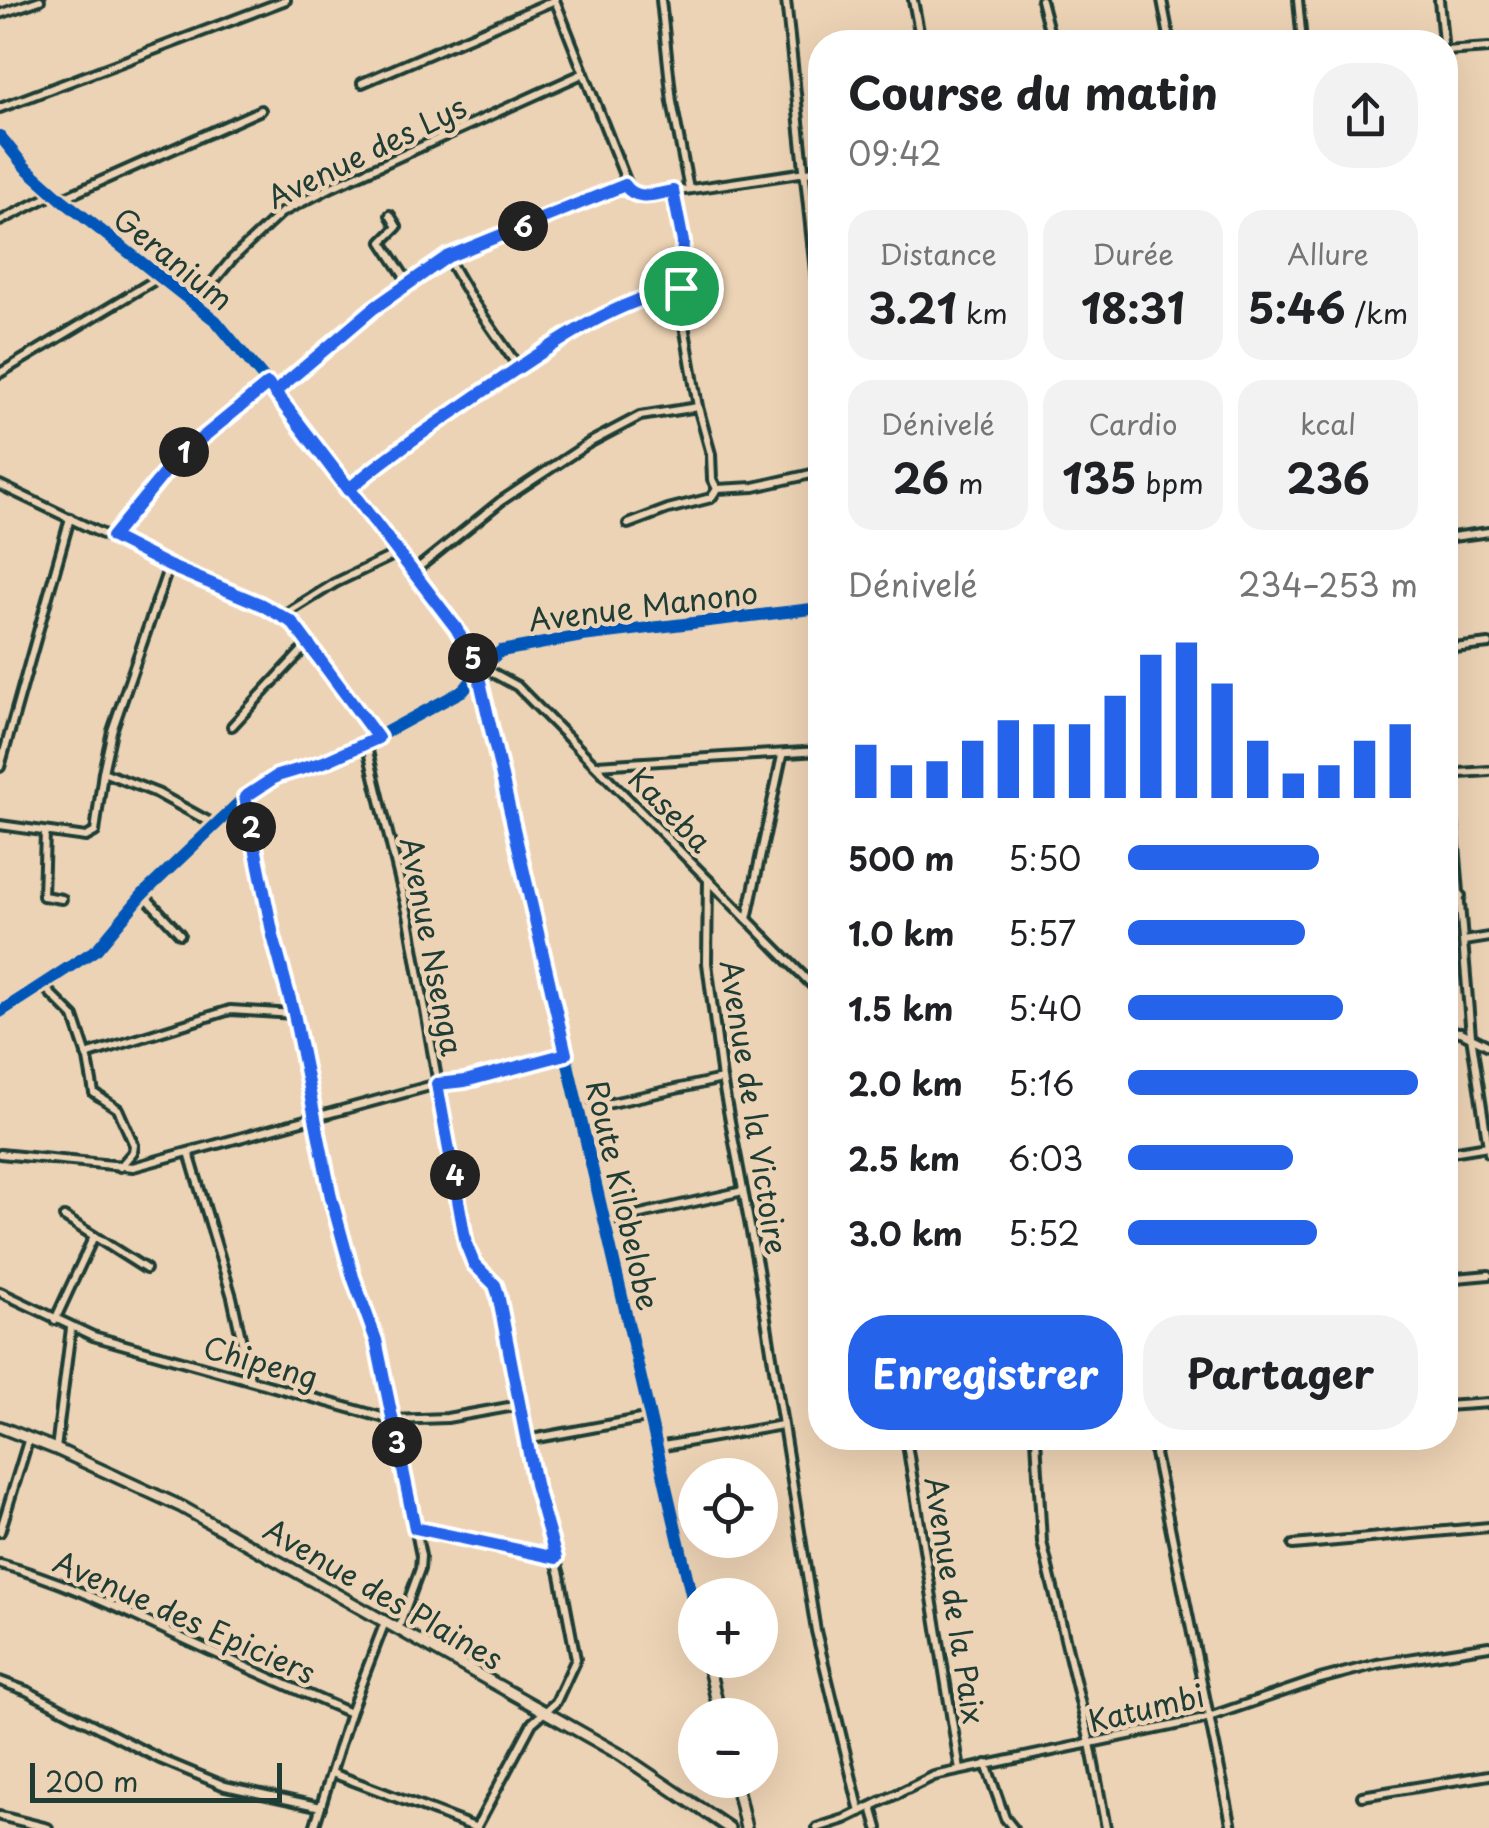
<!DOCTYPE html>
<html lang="fr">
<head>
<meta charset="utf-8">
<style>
	body { margin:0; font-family:"Playpen Sans",sans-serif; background:#f2f2f2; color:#202124; height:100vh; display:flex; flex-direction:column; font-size:38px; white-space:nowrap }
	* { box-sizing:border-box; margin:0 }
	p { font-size:32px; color:#757577 }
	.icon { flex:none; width:55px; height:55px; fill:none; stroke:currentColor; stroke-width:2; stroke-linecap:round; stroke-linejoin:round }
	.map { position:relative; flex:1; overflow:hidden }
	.sheet { position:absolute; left:808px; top:30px; width:650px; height:1420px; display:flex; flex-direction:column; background:#fff; border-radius:40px; box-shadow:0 10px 40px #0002 }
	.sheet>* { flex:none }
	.fabs { position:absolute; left:678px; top:1458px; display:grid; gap:20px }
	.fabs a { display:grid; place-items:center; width:100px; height:100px; border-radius:50%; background:#fff; box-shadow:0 10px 40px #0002; font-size:50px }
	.scale { position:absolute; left:30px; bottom:25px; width:252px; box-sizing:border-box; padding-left:10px; border:5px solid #1f3d34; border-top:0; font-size:28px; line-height:35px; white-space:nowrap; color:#1f3d34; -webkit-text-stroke:8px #edd3b5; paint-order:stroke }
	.pin { position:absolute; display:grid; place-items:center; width:85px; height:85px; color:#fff; margin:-42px; border:5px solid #fff; border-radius:50%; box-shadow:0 2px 10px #0007 }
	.km { position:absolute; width:50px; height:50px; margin:-25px; border-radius:50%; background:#222; color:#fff; font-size:28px; line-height:50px; text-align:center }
	.round { display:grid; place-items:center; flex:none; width:105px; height:105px; border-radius:40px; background:#f2f2f2 }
	.headline { display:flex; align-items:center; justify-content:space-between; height:170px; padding:0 40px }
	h1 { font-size:45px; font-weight:700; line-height:75px }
	.figures { display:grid; grid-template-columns:repeat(3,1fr); gap:15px; height:170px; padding:10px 40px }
	.figures div { display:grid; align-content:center; border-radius:25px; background:#f2f2f2; text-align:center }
	.figures b { font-size:42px; font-weight:700 }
	.figures small { font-size:28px; font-weight:400 }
	.figures p { font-size:28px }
	.chart { height:280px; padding:20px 40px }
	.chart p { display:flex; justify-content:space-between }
	.chart svg { width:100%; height:180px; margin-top:10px; stroke:#2563eb; stroke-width:6 }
	.button { display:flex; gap:20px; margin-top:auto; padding:20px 40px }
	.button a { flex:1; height:115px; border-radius:40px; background:#2563eb; color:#fff; font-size:40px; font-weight:700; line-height:115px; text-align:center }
	.button a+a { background:#f2f2f2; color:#202124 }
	ul { padding:0 40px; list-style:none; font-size:32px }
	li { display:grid; grid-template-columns:160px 120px 1fr; align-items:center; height:75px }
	li i { height:25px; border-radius:12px; background:#2563eb }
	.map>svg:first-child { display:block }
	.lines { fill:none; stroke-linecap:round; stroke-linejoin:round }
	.minor-casing { stroke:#1f3d34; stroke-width:14 }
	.tertiary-casing { stroke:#1f3d34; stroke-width:16 }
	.minor { stroke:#edd3b5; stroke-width:6 }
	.tertiary { stroke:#edd3b5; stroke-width:9 }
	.cycleway-casing { stroke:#edd3b5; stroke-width:19 }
	.cycleway { stroke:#0057b8; stroke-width:12 }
	.route-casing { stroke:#fff; stroke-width:20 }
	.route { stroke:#2563eb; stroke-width:12 }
	.labels { text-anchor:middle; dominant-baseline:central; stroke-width:9; stroke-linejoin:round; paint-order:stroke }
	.street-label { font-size:30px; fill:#1f3d34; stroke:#edd3b5 }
</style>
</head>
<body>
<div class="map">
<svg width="1489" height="1828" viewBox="0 0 1489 1828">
	<rect width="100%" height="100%" fill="#edd3b5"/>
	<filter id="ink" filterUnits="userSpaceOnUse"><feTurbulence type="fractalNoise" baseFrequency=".01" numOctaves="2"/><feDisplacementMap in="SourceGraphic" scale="20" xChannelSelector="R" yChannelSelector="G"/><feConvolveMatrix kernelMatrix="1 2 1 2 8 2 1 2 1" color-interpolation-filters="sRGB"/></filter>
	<g filter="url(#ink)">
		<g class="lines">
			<defs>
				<g id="minor">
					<polyline points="661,0 672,102 689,189"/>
					<polyline points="786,0 820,318"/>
					<polyline points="913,0 921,42"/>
					<polyline points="1041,0 1052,42"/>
					<polyline points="1162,0 1170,42"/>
					<polyline points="1298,0 1302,42"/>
					<polyline points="1439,0 1443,42"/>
					<polyline points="0,14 40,0"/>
					<polyline points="1445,51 1489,48"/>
					<polyline points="362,83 555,0 631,193 644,196 820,170"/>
					<polyline points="0,108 286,0"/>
					<polyline points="673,191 683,242 681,288 684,325 698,407 711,454 712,479 717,489"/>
					<polyline points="61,199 261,110"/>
					<polyline points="390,215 397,227 382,242 408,282"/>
					<polyline points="0,221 54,194"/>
					<polyline points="447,257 472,300 519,368"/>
					<polyline points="195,304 232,259 281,213 332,187 582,74"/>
					<polyline points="0,373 160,277"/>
					<polyline points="275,392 375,308 447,257 625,185"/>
					<polyline points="0,485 169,566 260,604 292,622 378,738"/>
					<polyline points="717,489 754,487 820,472"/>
					<path d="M348 490C389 455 434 426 478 395 540 354 607 302 681 288"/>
					<polyline points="628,524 668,509 711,498 717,489"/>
					<polyline points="112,537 175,461 268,384"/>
					<polyline points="1445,538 1489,532"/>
					<polyline points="413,572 501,501 589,443 640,416 698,407"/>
					<polyline points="282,616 335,583 398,553"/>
					<polyline points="1445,649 1489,644"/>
					<polyline points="482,667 517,686 820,993"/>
					<polyline points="1445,725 1471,1036 1489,1153"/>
					<polyline points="232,726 309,643"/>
					<polyline points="366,743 409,919 466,1244 474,1264 495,1285 498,1294 535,1484 560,1575 576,1659 556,1702 532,1723 476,1828"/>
					<polyline points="597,765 820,751"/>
					<polyline points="0,767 70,518"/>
					<polyline points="103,772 157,793 217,826"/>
					<polyline points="1445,774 1489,771"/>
					<polyline points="245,798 273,936 294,1014 331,1197 353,1277 377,1340 421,1556 420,1569 398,1629"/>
					<polyline points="0,825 86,837 95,832 103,772 112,731 169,566"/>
					<polyline points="45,832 43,896 62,899"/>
					<polyline points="708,880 707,963 722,1079 758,1269 816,1631 860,1812"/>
					<polyline points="143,894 180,934"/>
					<polyline points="1445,898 1461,896"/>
					<polyline points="747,919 782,756"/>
					<polyline points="1464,941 1489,937"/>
					<polyline points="42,985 74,1017 88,1059 94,1093 118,1109 134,1145 133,1152 120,1167"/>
					<polyline points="0,1012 97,949 143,894 252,790 277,776 324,762 366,743 464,690 482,667 501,651 582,636 820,608"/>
					<polyline points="1445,1031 1461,1032 1489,1046"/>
					<polyline points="86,1055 230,1010 294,1014"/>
					<polyline points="579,1110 722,1079"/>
					<polyline points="189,1153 232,1297 250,1379"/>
					<polyline points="1445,1153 1488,1146"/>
					<polyline points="0,1154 133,1167 437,1084 465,1081 565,1054"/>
					<polyline points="64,1217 146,1269"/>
					<polyline points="605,1222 743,1191"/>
					<polyline points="1445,1279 1489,1275"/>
					<polyline points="0,1292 93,1336 392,1420 447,1418 520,1405"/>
					<polyline points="55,1320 94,1236"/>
					<polyline points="1445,1406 1489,1403"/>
					<polyline points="906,1438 960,1770"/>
					<polyline points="1036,1438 1042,1542 1090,1743 1106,1828"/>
					<polyline points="1185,1438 1158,1445 1155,1454 1232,1828"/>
					<polyline points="526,1440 651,1417"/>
					<polyline points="658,1447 782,1425"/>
					<polyline points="56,1449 71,1328"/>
					<polyline points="415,1528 556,1558"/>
					<polyline points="0,1532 29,1438"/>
					<polyline points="1293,1545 1489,1527"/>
					<path d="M0 1564C64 1581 120 1609 180 1637 236 1663 293 1688 350 1713"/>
					<polyline points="0,1681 27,1691 160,1759 225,1786 321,1807"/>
					<polyline points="986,1764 1005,1818 1013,1828"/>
					<polyline points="332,1773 477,1828"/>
					<polyline points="1362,1796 1489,1775"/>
					<polyline points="872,1807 878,1828"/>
					<polyline points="0,1816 48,1828"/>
					<polyline points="314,1828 350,1713 385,1622"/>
					<polyline points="817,1828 845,1819 934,1776 1200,1720 1320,1679 1377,1664 1489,1646"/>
				</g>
				<g id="tertiary">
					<polyline points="0,136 25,167 61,199 216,321 275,392 457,628 473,655 695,1611"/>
					<polyline points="0,1427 56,1449 182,1507 621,1755 729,1828"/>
					<polyline points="707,1660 720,1715"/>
					<polyline points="735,1780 746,1828"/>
				</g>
			</defs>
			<use href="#minor" class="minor-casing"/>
			<use href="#tertiary" class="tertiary-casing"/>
			<use href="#minor" class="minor"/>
			<use href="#tertiary" class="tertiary"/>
			<defs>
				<g id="cycleway">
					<polyline points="0,136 25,167 61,199 216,321 275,392 457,628 473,655 695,1611"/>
					<polyline points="0,1012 97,949 143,894 252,790 277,776 324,762 366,743 464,690 482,667 501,651 582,636 820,608"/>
				</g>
			</defs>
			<use href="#cycleway" class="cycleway-casing"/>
			<use href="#cycleway" class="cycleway"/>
		</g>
	</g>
	<g class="lines" filter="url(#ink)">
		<defs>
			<path id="route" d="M681 288C607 302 540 354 478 395 434 426 389 454 348 490L268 384 175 460 112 537 169 566 260 604 292 622 378 738 324 762 277 776 245 797 273 936 294 1014 331 1197 353 1277 376 1340 415 1528 556 1558 535 1484 498 1294 495 1285 474 1264 466 1244 437 1084 465 1081 566 1054 476 664 456 628 275 392 374 308 447 257 625 185C636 202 656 194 673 191L683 242 681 288"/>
		</defs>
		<use href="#route" class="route-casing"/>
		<use href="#route" class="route"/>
	</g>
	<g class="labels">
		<g class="street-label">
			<text transform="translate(366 151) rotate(-26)">Avenue des Lys</text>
			<text transform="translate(174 258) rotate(39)">Geranium</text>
			<text transform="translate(643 605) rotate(-7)">Avenue Manono</text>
			<text transform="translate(671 809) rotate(46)">Kaseba</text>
			<text transform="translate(433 946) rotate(79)">Avenue Nsenga</text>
			<text transform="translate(755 1107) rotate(81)">Avenue de la Victoire</text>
			<text transform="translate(624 1195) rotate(77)">Route Kilobelobe</text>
			<text transform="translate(261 1361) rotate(16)">Chipeng</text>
			<text transform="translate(384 1593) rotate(30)">Avenue des Plaines</text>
			<text transform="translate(956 1600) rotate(81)">Avenue de la Paix</text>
			<text transform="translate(185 1616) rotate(24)">Avenue des Epiciers</text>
			<text transform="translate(1146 1707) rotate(-13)">Katumbi</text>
		</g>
	</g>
</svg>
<div class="fabs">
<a><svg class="icon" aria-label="locate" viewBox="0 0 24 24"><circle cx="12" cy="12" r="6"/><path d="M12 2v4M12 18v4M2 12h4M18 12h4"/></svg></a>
<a>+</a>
<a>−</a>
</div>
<div class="scale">200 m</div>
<div class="pin" style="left:681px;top:288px;background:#1e9e55"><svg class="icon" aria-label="arrive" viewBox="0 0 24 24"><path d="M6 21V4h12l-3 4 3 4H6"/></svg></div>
<b class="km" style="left:184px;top:452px">1</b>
<b class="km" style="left:251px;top:827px">2</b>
<b class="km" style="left:397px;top:1442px">3</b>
<b class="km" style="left:455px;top:1175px">4</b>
<b class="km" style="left:473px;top:658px">5</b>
<b class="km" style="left:523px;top:226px">6</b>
<section class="sheet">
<div class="headline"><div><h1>Course du matin</h1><p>09:42</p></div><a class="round"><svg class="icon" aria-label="share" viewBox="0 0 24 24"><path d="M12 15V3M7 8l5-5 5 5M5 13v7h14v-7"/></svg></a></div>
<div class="figures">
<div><p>Distance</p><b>3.21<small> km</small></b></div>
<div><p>Durée</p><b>18:31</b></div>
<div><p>Allure</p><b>5:46<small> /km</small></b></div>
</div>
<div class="figures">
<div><p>Dénivelé</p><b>26<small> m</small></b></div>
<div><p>Cardio</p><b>135<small> bpm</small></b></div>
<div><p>kcal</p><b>236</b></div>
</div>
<div class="chart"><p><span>Dénivelé</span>234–253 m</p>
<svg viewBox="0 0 160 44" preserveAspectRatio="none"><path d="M5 44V31M15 44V36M25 44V35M35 44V30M45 44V25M55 44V26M65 44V26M75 44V19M85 44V9M95 44V6M105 44V16M115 44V30M125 44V38M135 44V36M145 44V30M155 44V26"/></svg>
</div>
<ul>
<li><b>500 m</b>5:50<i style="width:66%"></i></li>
<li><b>1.0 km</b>5:57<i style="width:61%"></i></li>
<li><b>1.5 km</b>5:40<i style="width:74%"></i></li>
<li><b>2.0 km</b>5:16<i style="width:100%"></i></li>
<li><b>2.5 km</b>6:03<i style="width:57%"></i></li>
<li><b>3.0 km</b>5:52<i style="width:65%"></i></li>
</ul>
<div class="button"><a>Enregistrer</a><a>Partager</a></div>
</section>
</div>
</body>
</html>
